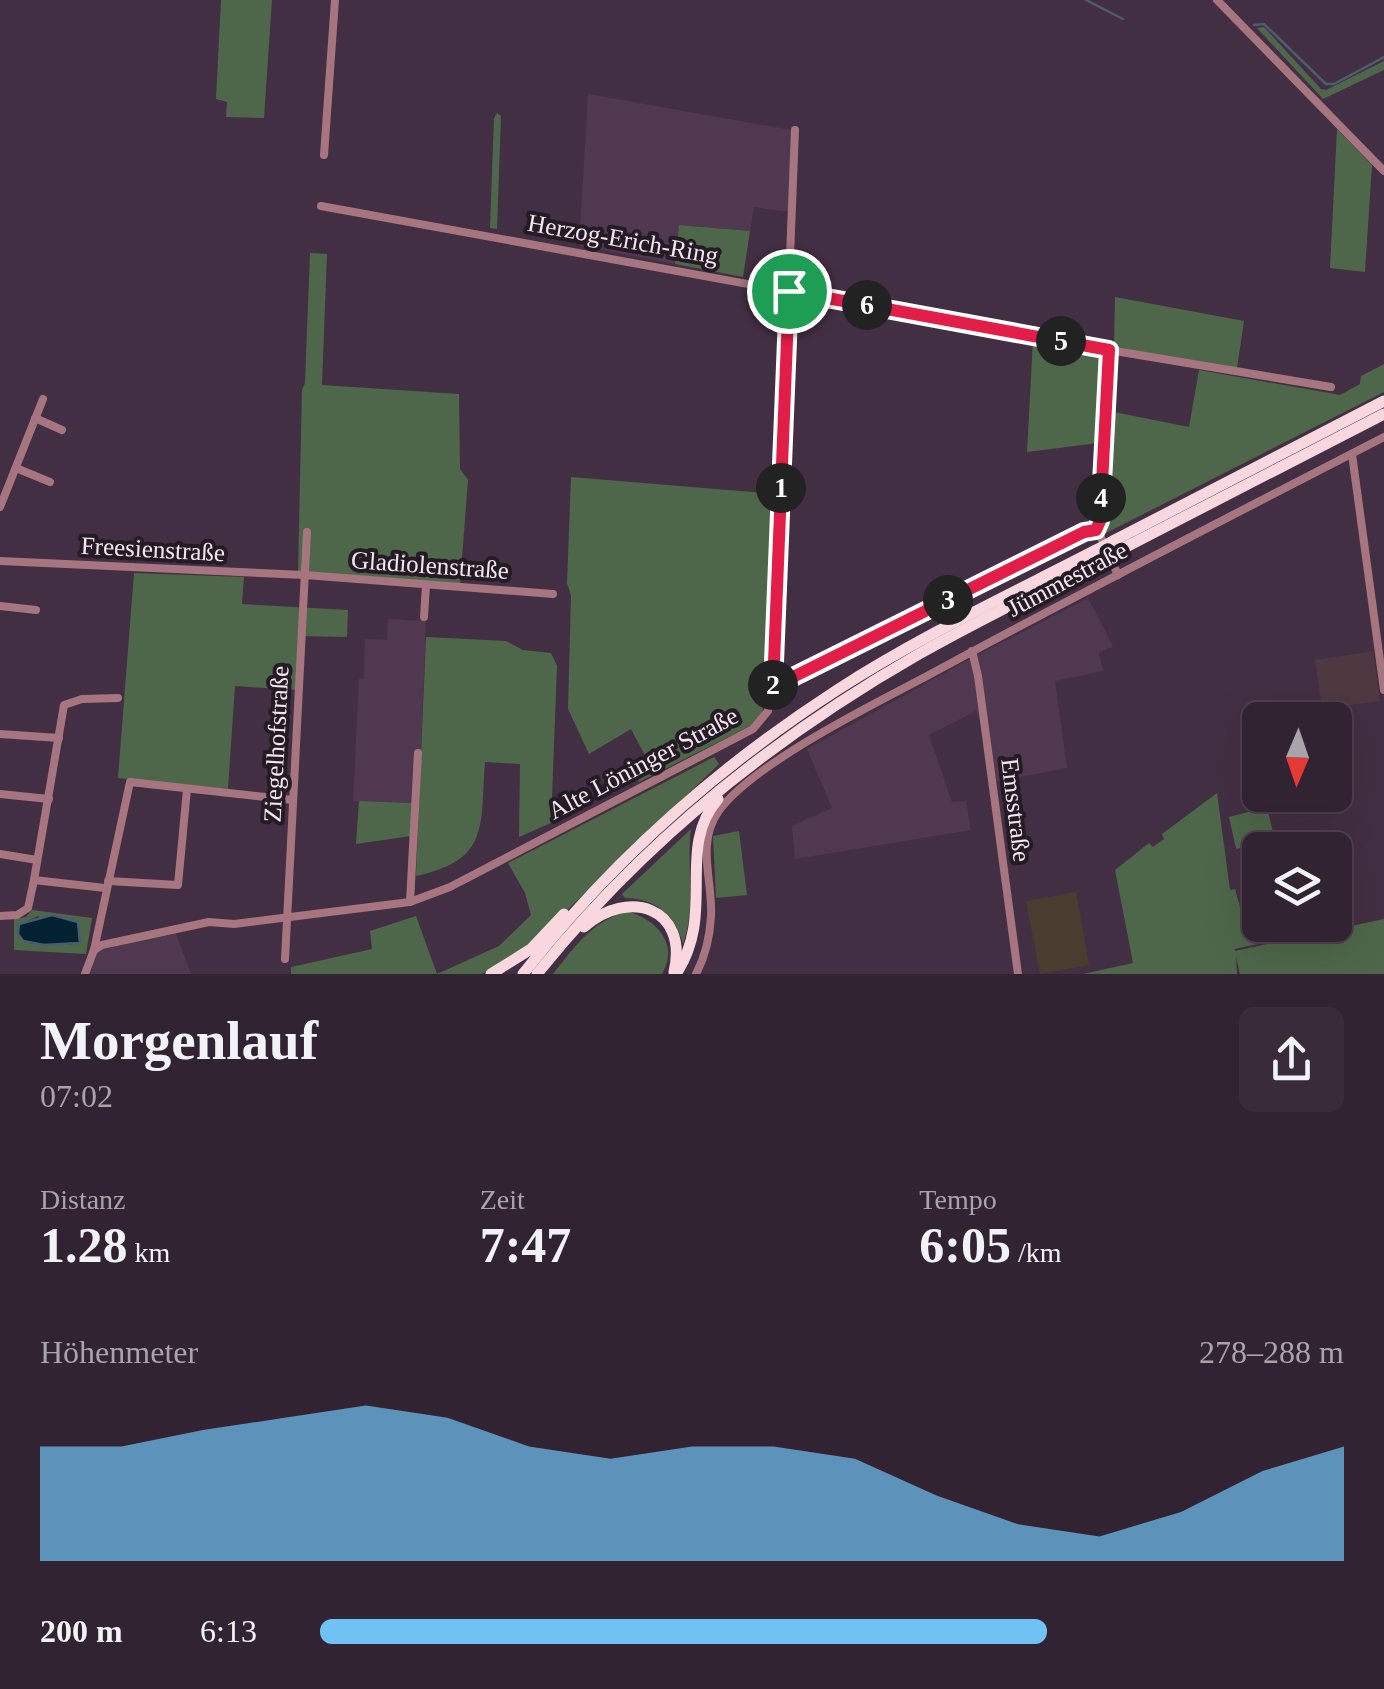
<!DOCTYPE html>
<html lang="de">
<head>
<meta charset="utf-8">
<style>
	body { margin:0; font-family:Georgia,serif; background:#3a2b3a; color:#f1f3f6; height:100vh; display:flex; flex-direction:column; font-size:38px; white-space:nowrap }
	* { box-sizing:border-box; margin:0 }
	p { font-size:32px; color:#a8a4ac }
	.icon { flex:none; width:55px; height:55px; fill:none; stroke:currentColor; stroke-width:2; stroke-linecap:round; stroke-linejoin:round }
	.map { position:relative; height:974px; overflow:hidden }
	.side { display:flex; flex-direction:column; background:#322332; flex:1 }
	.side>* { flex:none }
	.needle { width:65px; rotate:182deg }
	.fabs { position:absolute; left:1242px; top:702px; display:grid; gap:20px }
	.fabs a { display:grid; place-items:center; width:110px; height:110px; border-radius:15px; background:#322332; box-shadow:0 10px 40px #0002,0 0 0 2px #4d404d; font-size:50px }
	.pin { position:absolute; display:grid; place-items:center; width:85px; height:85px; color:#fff; margin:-42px; border:5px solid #fff; border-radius:50%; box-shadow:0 2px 10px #0007 }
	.km { position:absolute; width:50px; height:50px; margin:-25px; border-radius:50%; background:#222; color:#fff; font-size:28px; line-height:50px; text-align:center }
	.round { display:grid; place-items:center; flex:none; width:105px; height:105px; border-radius:15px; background:#3a2b3a }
	.headline { display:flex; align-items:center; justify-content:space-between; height:170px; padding:0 40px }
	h1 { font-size:55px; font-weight:700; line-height:75px }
	.metrics { display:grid; grid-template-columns:repeat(3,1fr); gap:15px; height:170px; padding:10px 40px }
	.metrics div { display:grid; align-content:center }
	.metrics b { font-size:50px; font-weight:700 }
	.metrics small { font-size:28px; font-weight:400 }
	.metrics p { font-size:28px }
	.chart { height:280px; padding:20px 40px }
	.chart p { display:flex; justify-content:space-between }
	.chart svg { width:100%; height:180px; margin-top:10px; fill:#70c1f4; opacity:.7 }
	ul { padding:0 40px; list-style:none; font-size:32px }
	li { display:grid; grid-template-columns:160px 120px 1fr; align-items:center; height:75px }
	li i { height:25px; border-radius:12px; background:#70c1f4 }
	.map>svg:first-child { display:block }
	.built { fill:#503850 }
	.industrial { fill:#4d393f }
	.education { fill:#4a3c2e }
	.green { fill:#4e674a; fill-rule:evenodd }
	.water { fill:#022234; stroke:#4b5d6d; stroke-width:2.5 }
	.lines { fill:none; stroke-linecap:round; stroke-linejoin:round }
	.stream { stroke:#4b5d6d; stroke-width:2.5 }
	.minor { stroke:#a7757f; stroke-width:8 }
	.trunk { stroke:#f8d8de; stroke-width:11 }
	.trunk-bridge { stroke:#f8d8de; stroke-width:11 }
	.route-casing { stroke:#fff; stroke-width:20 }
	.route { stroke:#e11d48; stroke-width:12 }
	.labels { text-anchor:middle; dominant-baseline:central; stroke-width:8; stroke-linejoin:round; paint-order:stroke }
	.street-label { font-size:25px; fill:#f4e7f3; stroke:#241b24 }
</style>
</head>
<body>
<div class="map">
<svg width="1384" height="974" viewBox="0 0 1384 974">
	<rect width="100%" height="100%" fill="#432f43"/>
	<g class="built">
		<polygon points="588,94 791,130 789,212 754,207 750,231 679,225 675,264 579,246"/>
		<polygon points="1088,598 1113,646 1099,653 1103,671 1055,681 1067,768 994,782 985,718 979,720 976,711 929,735 952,802 966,801 971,830 795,859 792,826 832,808 807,749 970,659"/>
		<polygon points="388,619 426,621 419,803 353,801 359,679 364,678 365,639 387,640"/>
		<polygon points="175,931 191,974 90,974 98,951"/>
	</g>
	<polygon class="industrial" points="1373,651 1380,701 1322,709 1315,660"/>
	<polygon class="education" points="1076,892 1089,965 1040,974 1026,901"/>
	<g class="green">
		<polygon points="221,0 272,0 264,118 226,117 227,102 216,99"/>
		<polygon points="1264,27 1321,89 1326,90 1384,61 1384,70 1323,99 1257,28"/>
		<polygon points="497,113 501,116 497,229 490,228 494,118"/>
		<polygon points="1337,129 1372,165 1365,272 1330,268"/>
		<polygon points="679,225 750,231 743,277 675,264"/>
		<polygon points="310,253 327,254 322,385 459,394 460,469 468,480 460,584 298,572 302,390 305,383"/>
		<polygon points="1115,297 1244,321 1237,368 1114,347"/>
		<polygon points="1033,340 1098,352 1102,359 1098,443 1027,452"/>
		<polygon points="1384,364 1384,392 1104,534 1109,411 1189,427 1199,370 1340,395 1360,384 1361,376"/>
		<polygon points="571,477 775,494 768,686 762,712 754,724 639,782 631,767 648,761 631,729 589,754 568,709 571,595 567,583"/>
		<polygon points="134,573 244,577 242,604 348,610 347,637 299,636 296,690 235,686 228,789 118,778"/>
		<path d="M426 637 506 641 523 650 551 653 557 666 551 823 519 837 520 764 485 762C480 825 491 860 416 876Z"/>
		<polygon points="714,757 719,764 530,946 482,974 291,974 291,967 372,949 370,931 416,916 437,974 499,946 531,915 525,893 508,863"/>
		<polygon points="1217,793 1230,890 1235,889 1241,910 1260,907 1260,925 1305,925 1306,933 1235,949 1235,951 1384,919 1384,974 1240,974 1236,957 1237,974 1083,974 1133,963 1115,870 1149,843 1153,847 1164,839 1162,834"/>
		<polygon points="359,801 412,803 411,836 356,844"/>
		<polygon points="1267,807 1275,841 1236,849 1229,817"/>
		<path d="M691 829C686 868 697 905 683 944 675 914 656 899 625 898L622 894Z"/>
		<polygon points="739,831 747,895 716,898 713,836"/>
		<path d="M32 910 92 918 86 954 14 950V919L26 917ZM38 916 72 945 30 944 20 924Z"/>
		<path d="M626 911C654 918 681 943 662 974H553C576 945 590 924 626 911Z"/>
	</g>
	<polygon class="water" points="52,915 78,922 80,943 44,945 23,941 18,934 19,924"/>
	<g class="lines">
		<g class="stream">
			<polyline points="1086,0 1123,19"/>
			<polyline points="1254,25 1264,24 1326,84 1334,84 1384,57"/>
		</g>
		<g class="minor">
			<polyline points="1217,0 1384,171"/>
			<polyline points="324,155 335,0"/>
			<polyline points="321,206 1109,350 1331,387"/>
			<polyline points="35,418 62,430"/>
			<polyline points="1352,454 1384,690"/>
			<polyline points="16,468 50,482"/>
			<polyline points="0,507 43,399"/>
			<polyline points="1096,530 1100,521 1109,350"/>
			<polyline points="0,561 305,575 553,594"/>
			<polyline points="0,606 36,610"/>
			<polyline points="424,617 426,585"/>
			<polyline points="972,651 978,676 1018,974"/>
			<polyline points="773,687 795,130"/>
			<polyline points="0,734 59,738"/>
			<polyline points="0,794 49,799"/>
			<polyline points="0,854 37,860"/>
			<polyline points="34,880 64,705 82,699 118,698"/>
			<polyline points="108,881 178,885 187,789"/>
			<polyline points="410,902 418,753"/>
			<polyline points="0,916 17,915 28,908 34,880 105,888"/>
			<polyline points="94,950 102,945 209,922 234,924 410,902 450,887 753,729 768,711 773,687 1084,531 1090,529 1099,533 1118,575"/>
			<polyline points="285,959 307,532"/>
			<polyline points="85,974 94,950 130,782 293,800"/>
			<path d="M696 974C705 957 710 935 711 916 713 881 696 844 718 812 752 764 872 705 927 676 1078 594 1231 516 1384 437"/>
		</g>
		<g class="trunk">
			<polyline points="1113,541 1384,401"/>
			<polyline points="1118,551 1384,414"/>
			<path d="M584 927C628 888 689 907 674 972"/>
			<polyline points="491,974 531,949 564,914"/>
			<path d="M523 974C610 863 718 767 837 690 919 637 1009 595 1096 550"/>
			<path d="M537 974C642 843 774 737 919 654 979 620 1040 590 1101 560"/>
			<path d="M676 974C717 912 675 849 718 799"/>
		</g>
		<g class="trunk-bridge">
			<polyline points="1096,550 1113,541"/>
			<polyline points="1101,560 1118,551"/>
		</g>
	</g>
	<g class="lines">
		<defs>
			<polygon id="route" points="789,291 1109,350 1100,521 1096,530 1084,532 773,687"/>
		</defs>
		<use href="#route" class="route-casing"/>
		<use href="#route" class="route"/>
	</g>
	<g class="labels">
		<g class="street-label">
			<text transform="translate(623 239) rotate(10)">Herzog-Erich-Ring</text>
			<text transform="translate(153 549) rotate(3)">Freesienstraße</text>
			<text transform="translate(430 565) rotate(4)">Gladiolenstraße</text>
			<text transform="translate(1067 579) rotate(-28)">Jümmestraße</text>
			<text transform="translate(276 744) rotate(-87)">Ziegelhofstraße</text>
			<text transform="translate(643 763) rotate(-28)">Alte Löninger Straße</text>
			<text transform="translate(1016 810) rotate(83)">Emsstraße</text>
		</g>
	</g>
</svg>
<div class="fabs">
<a><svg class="needle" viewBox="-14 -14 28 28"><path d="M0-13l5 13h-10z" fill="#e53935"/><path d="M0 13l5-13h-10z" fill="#a8a4ac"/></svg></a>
<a><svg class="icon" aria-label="layers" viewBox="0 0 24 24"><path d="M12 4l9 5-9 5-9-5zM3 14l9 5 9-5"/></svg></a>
</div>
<div class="pin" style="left:789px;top:291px;background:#1e9e55"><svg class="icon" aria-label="arrive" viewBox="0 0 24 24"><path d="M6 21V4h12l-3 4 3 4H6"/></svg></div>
<b class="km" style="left:781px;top:488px">1</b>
<b class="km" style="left:773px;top:685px">2</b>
<b class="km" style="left:948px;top:600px">3</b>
<b class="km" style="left:1101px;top:498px">4</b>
<b class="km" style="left:1061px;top:341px">5</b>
<b class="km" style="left:867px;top:305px">6</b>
</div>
<section class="side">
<div class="headline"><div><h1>Morgenlauf</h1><p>07:02</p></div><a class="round"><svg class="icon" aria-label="share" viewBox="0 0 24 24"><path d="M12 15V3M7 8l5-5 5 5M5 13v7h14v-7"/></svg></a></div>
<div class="metrics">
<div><p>Distanz</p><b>1.28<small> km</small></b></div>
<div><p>Zeit</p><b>7:47</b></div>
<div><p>Tempo</p><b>6:05<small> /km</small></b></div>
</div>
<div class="chart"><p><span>Höhenmeter</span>278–288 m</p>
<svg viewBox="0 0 160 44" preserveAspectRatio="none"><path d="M0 44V16L10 16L20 12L30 9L40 6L50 9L60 16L70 19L80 16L90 16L100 19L110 28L120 35L130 38L140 32L150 22L160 16V44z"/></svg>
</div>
<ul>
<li><b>200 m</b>6:13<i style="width:71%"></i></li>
</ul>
</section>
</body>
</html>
